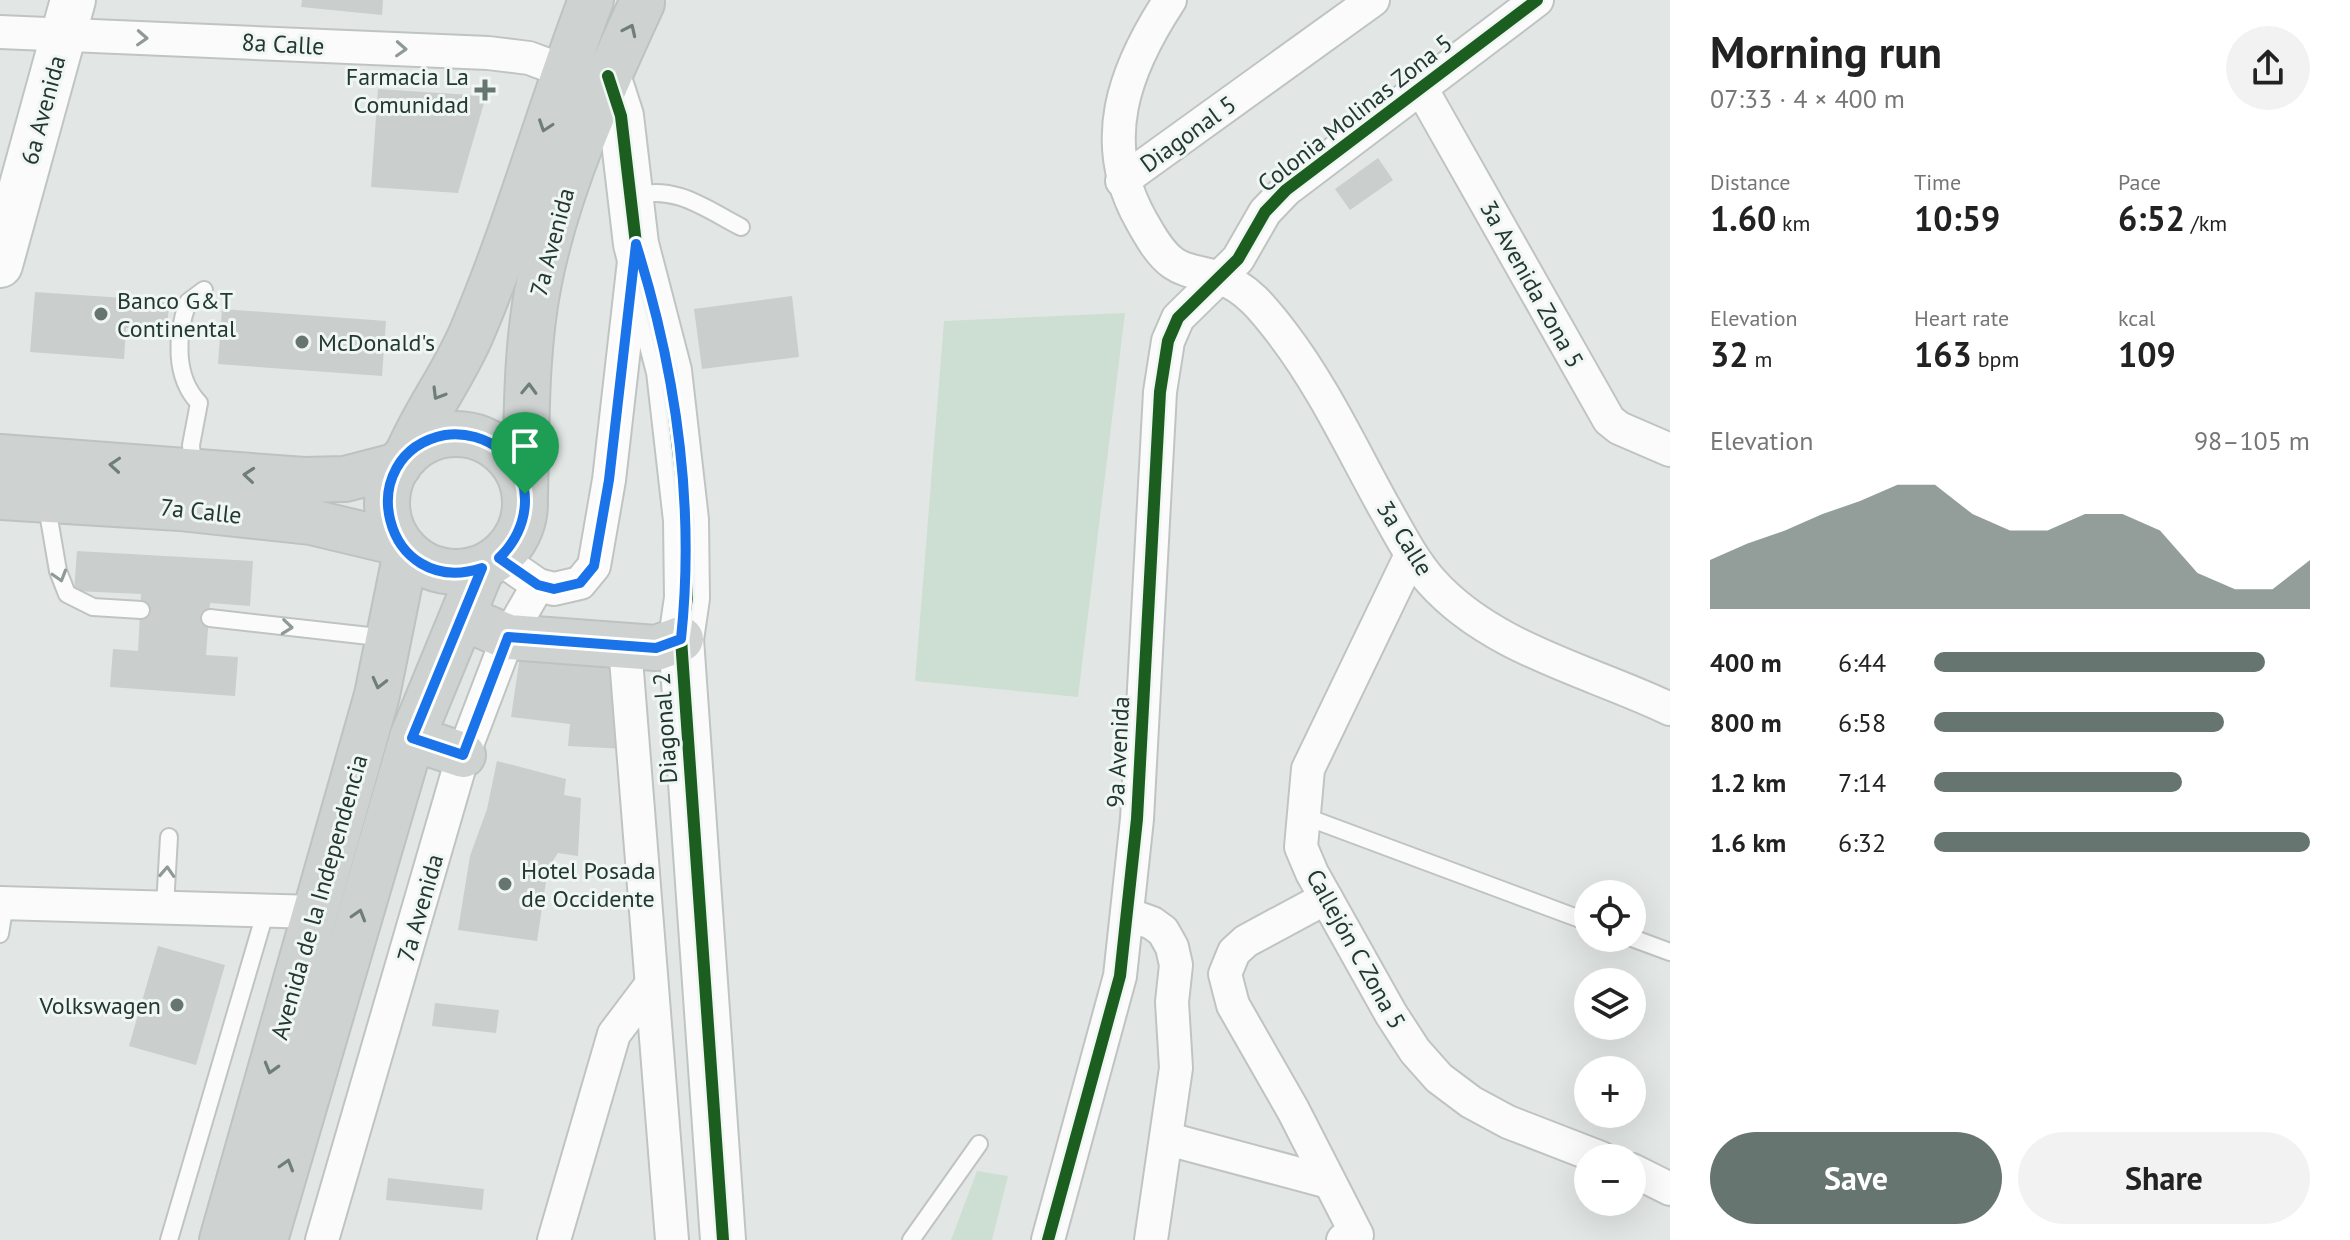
<!DOCTYPE html>
<html lang="en">
<head>
<meta charset="utf-8">
<style>
	body { margin:0; font-family:"PT Sans",sans-serif; background:#f2f2f2; color:#222; height:100vh; display:flex; flex-direction:column; font-size:30px; white-space:nowrap }
	* { box-sizing:border-box; margin:0 }
	p { font-size:26px; color:#767676 }
	.icon { flex:none; width:44px; height:44px; fill:none; stroke:currentColor; stroke-width:2; stroke-linecap:round; stroke-linejoin:round }
	.map { position:relative; flex:1; overflow:hidden }
	.side { display:flex; flex-direction:column; background:#fff; width:680px }
	.side>* { flex:none }
	.controls { position:absolute; left:1574px; top:880px; display:grid; gap:16px }
	.controls a { display:grid; place-items:center; width:72px; height:72px; border-radius:50%; background:#fff; box-shadow:0 8px 32px #0002; font-size:40px }
	.pin { position:absolute; display:grid; place-items:center; width:68px; height:68px; color:#fff; margin:-82px -34px; border-radius:50% 50% 50% 0; rotate:-45deg; box-shadow:0 0 8px #0007 }
	.pin .icon { rotate:45deg }
	.round { display:grid; place-items:center; flex:none; width:84px; height:84px; border-radius:42px; background:#f2f2f2 }
	.headline { display:flex; align-items:center; justify-content:space-between; height:136px; padding:0 40px }
	h1 { font-size:44px; font-weight:700; line-height:60px }
	.figures { display:grid; grid-template-columns:repeat(3,1fr); gap:12px; height:136px; padding:8px 40px }
	.figures div { display:grid; align-content:center }
	.figures b { font-size:34px; font-weight:700 }
	.figures small { font-size:22px; font-weight:400 }
	.figures p { font-size:22px }
	.chart { height:224px; padding:16px 40px }
	.chart p { display:flex; justify-content:space-between }
	.chart svg { width:100%; height:144px; margin-top:8px; fill:#667570; opacity:.7 }
	.button { display:flex; gap:16px; margin-top:auto; padding:16px 40px }
	.button a { flex:1; height:92px; border-radius:48px; background:#667570; color:#fff; font-size:32px; font-weight:700; line-height:92px; text-align:center }
	.button a+a { background:#f2f2f2; color:#222 }
	ul { padding:0 40px; list-style:none; font-size:26px }
	li { display:grid; grid-template-columns:128px 96px 1fr; align-items:center; height:60px }
	li i { height:20px; border-radius:10px; background:#667570 }
	main { display:flex; flex:1; min-height:0 }
	.map>svg:first-child { display:block }
	.green { fill:#cddfd2 }
	.building { fill:#cacecc }
	.lines { fill:none; stroke-linecap:round; stroke-linejoin:round }
	.lane-casing { stroke:#bfc4c2; stroke-width:20 }
	.street-casing { stroke:#bfc4c2; stroke-width:36 }
	.secondary-casing { stroke:#bfc5c2; stroke-width:48 }
	.primary-casing { stroke:#bcc3c1; stroke-width:48 }
	.lane { stroke:#fbfbfb; stroke-width:16 }
	.street { stroke:#fbfbfb; stroke-width:32 }
	.secondary { stroke:#fbfbfb; stroke-width:44 }
	.primary { stroke:#ced3d1; stroke-width:44 }
	.cycleway-casing { stroke:#f0f6f3; stroke-width:17 }
	.cycleway { stroke:#1b5e20; stroke-width:12 }
	.oneway { stroke:#707e79 }
	.oneway2 { stroke:#8f9a96 }
	.route-casing { stroke:#fff; stroke-width:16 }
	.route { stroke:#1a73e8; stroke-width:10 }
	.poi-dot { fill:#667570; stroke:#f0f6f3; stroke-width:3 }
	.labels { text-anchor:middle; dominant-baseline:central; stroke-width:6; stroke-linejoin:round; paint-order:stroke }
	.street-label { font-size:24px; fill:#233831; stroke:#f0f6f3 }
	.poi-label { font-size:24px; fill:#233831; stroke:#f0f6f3; text-anchor:start }
</style>
</head>
<body>
<main>
<div class="map">
<svg width="1670" height="1240" viewBox="0 0 1670 1240">
	<rect width="100%" height="100%" fill="#e2e7e5"/>
	<g class="green">
		<polygon points="1125,313 1078,697 915,681 944,321"/>
		<polygon points="977,1171 1008,1176 992,1240 951,1240"/>
	</g>
	<g class="building">
		<polygon points="302,0 383,0 382,15 301,7"/>
		<polygon points="378,89 486,96 458,193 371,187"/>
		<polygon points="1378,158 1393,180 1350,210 1335,189"/>
		<polygon points="35,292 169,301 167,331 126,328 124,359 30,352"/>
		<polygon points="792,296 799,357 702,369 694,309"/>
		<polygon points="222,309 386,321 382,376 218,364"/>
		<polygon points="77,551 253,561 250,606 210,603 206,655 238,657 235,696 110,687 113,649 138,651 141,594 74,591"/>
		<polygon points="520,656 618,670 627,749 568,746 570,724 511,717"/>
		<polygon points="497,761 566,779 564,795 581,798 578,856 558,853 548,868 537,941 458,930 470,856 487,809"/>
		<polygon points="158,946 225,965 196,1065 129,1046"/>
		<polygon points="435,1003 499,1010 496,1033 432,1026"/>
		<polygon points="388,1178 484,1189 482,1210 386,1200"/>
	</g>
	<g class="lines">
		<defs>
			<g id="lane">
				<path d="M634 196C675 184 706 209 741 227"/>
				<path d="M193 469 191 445 199 403C174 377 176 335 188 302L204 290"/>
				<polyline points="46,501 58,571 67,594 93,607 141,610"/>
				<polyline points="210,618 387,638"/>
				<polyline points="1301,815 1588,922"/>
				<polyline points="165,906 169,837"/>
				<polyline points="0,934 5,903"/>
				<polyline points="1632,938 1670,952"/>
				<polyline points="169,1240 266,910"/>
				<polyline points="911,1240 979,1144"/>
			</g>
			<g id="street">
				<path d="M1170 0C1124 70 1097 142 1141 220 1149 234 1159 253 1173 263 1187 273 1203 272 1219 278 1246 286 1265 311 1282 333 1322 385 1351 447 1383 505 1398 531 1411 558 1431 581 1491 649 1591 671 1670 709"/>
				<polyline points="0,32 488,53 529,58 564,71"/>
				<polyline points="1421,88 1609,420 1619,428 1670,450"/>
				<polyline points="1122,181 1373,0"/>
				<polyline points="1411,555 1308,769 1301,847 1312,873 1391,1014 1415,1051 1439,1078 1471,1102 1508,1122 1601,1158"/>
				<polyline points="499,558 538,585 554,589 580,583 594,566 609,480 634,261"/>
				<polyline points="625,646 672,1240"/>
				<polyline points="1326,898 1246,941 1234,952 1225,974 1233,1005 1293,1110 1357,1235 1343,1240"/>
				<polyline points="0,903 316,912"/>
				<polyline points="1127,914 1152,923 1163,931 1172,947 1176,965 1172,1002 1176,1068 1151,1240"/>
				<polyline points="1168,1139 1329,1182"/>
				<polyline points="1632,1170 1670,1189"/>
				<polyline points="322,1240 463,755 508,637 538,585"/>
				<polyline points="554,1240 614,1034 651,985"/>
				<polyline points="1048,1240 1120,976 1137,819 1160,392 1168,341 1178,318 1238,259 1265,212 1286,190 1537,0"/>
			</g>
			<g id="secondary">
				<polyline points="608,76 621,116 636,244 669,371 686,520 687,598 681,639 723,1240"/>
				<polyline points="0,265 73,0"/>
			</g>
			<g id="primary">
				<circle cx="456" cy="503" r="69"/>
				<path d="M407 455C425 412 454 375 472 332 518 224 549 110 591 0"/>
				<polyline points="0,457 304,480 345,479 399,465"/>
				<path d="M525 494C527 424 525 352 539 282 558 186 601 92 642 3"/>
				<polyline points="0,497 180,508 311,522 399,543"/>
				<polyline points="464,618 508,637 656,648 681,639"/>
				<polyline points="412,738 463,755"/>
				<polyline points="222,1240 377,695 406,552"/>
				<polyline points="265,1240 412,738 482,568"/>
			</g>
		</defs>
		<use href="#lane" class="lane-casing"/>
		<use href="#street" class="street-casing"/>
		<use href="#secondary" class="secondary-casing"/>
		<use href="#primary" class="primary-casing"/>
		<use href="#lane" class="lane"/>
		<use href="#street" class="street"/>
		<use href="#secondary" class="secondary"/>
		<use href="#primary" class="primary"/>
		<defs>
			<g id="cycleway">
				<polyline points="608,76 621,116 636,244 669,371 686,520 687,598 681,639 723,1240"/>
				<polyline points="1048,1240 1120,976 1137,819 1160,392 1168,341 1178,318 1238,259 1265,212 1286,190 1537,0"/>
			</g>
		</defs>
		<use href="#cycleway" class="cycleway-casing"/>
		<use href="#cycleway" class="cycleway"/>
	</g>
	<defs><path id="oneway-chevron" d="M-2-3.5L2.5 0L-2 3.5" fill="none" stroke-width="1.6" stroke-linecap="round" stroke-linejoin="round" transform="scale(2)"/></defs>
	<g class="oneway">
		<use href="#oneway-chevron" transform="translate(630 30) rotate(-65)"/>
		<use href="#oneway-chevron" transform="translate(545 126) rotate(109)"/>
		<use href="#oneway-chevron" transform="translate(529 389) rotate(-88)"/>
		<use href="#oneway-chevron" transform="translate(438 394) rotate(121)"/>
		<use href="#oneway-chevron" transform="translate(115 465) rotate(-176)"/>
		<use href="#oneway-chevron" transform="translate(249 475) rotate(-175)"/>
		<use href="#oneway-chevron" transform="translate(379 683) rotate(104)"/>
		<use href="#oneway-chevron" transform="translate(359 915) rotate(-73)"/>
		<use href="#oneway-chevron" transform="translate(271 1068) rotate(106)"/>
		<use href="#oneway-chevron" transform="translate(287 1165) rotate(-73)"/>
	</g>
	<g class="oneway2">
		<use href="#oneway-chevron" transform="translate(142 38) rotate(3)"/>
		<use href="#oneway-chevron" transform="translate(401 49) rotate(3)"/>
		<use href="#oneway-chevron" transform="translate(60 576) rotate(73)"/>
		<use href="#oneway-chevron" transform="translate(287 627) rotate(6)"/>
		<use href="#oneway-chevron" transform="translate(167 872) rotate(-87)"/>
	</g>
	<g class="lines">
		<defs>
			<path id="route" d="M636 244C676 371 695 506 681 639L656 648 508 637 463 755 412 738 482 568C383 600 349 454 445 435 465 432 486 438 502 451 536 480 530 529 499 558L538 585 554 589 580 583 594 566 609 480Z"/>
		</defs>
		<use href="#route" class="route-casing"/>
		<use href="#route" class="route"/>
	</g>
	<g class="poi-dot">
		<path d="M481 78h8v8h8v8h-8v8h-8v-8h-8v-8h8z"/>
		<circle cx="101" cy="314" r="8"/>
		<circle cx="302" cy="342" r="8"/>
		<circle cx="505" cy="884" r="8"/>
		<circle cx="177" cy="1005" r="8"/>
	</g>
	<g class="labels">
		<g class="street-label">
			<text transform="translate(283 44) rotate(3)">8a Calle</text>
			<text transform="translate(43 110) rotate(-75)">6a Avenida</text>
			<text transform="translate(1355 113) rotate(-38)">Colonia Molinas Zona 5</text>
			<text transform="translate(1188 134) rotate(-36)">Diagonal 5</text>
			<text transform="translate(552 242) rotate(-75)">7a Avenida</text>
			<text transform="translate(1532 284) rotate(61)">3a Avenida Zona 5</text>
			<text transform="translate(201 511) rotate(6)">7a Calle</text>
			<text transform="translate(1405 538) rotate(58)">3a Calle</text>
			<text transform="translate(665 728) rotate(-94)">Diagonal 2</text>
			<text transform="translate(1118 752) rotate(-87)">9a Avenida</text>
			<text transform="translate(319 897) rotate(-74)">Avenida de la Independencia</text>
			<text transform="translate(420 908) rotate(-74)">7a Avenida</text>
			<text transform="translate(1356 949) rotate(61)">Callejón C Zona 5</text>
		</g>
		<g class="poi-label">
			<text x="469" y="76" text-anchor="end">Farmacia La<tspan x="469" dy="28">Comunidad</tspan></text>
			<text x="117" y="300">Banco G&amp;T<tspan x="117" dy="28">Continental</tspan></text>
			<text x="318" y="342">McDonald's</text>
			<text x="521" y="870">Hotel Posada<tspan x="521" dy="28">de Occidente</tspan></text>
			<text x="161" y="1005" text-anchor="end">Volkswagen</text>
		</g>
	</g>
</svg>
<div class="controls">
<a><svg class="icon" aria-label="locate" viewBox="0 0 24 24"><circle cx="12" cy="12" r="6"/><path d="M12 2v4M12 18v4M2 12h4M18 12h4"/></svg></a>
<a><svg class="icon" aria-label="layers" viewBox="0 0 24 24"><path d="M12 4l9 5-9 5-9-5zM3 14l9 5 9-5"/></svg></a>
<a>+</a>
<a>−</a>
</div>
<div class="pin" style="left:525px;top:494px;background:#1e9e55"><svg class="icon" aria-label="arrive" viewBox="0 0 24 24"><path d="M6 21V4h12l-3 4 3 4H6"/></svg></div>
</div>
<section class="side">
<div class="headline"><div><h1>Morning run</h1><p>07:33 · 4 × 400 m</p></div><a class="round"><svg class="icon" aria-label="share" viewBox="0 0 24 24"><path d="M12 15V3M7 8l5-5 5 5M5 13v7h14v-7"/></svg></a></div>
<div class="figures">
<div><p>Distance</p><b>1.60<small> km</small></b></div>
<div><p>Time</p><b>10:59</b></div>
<div><p>Pace</p><b>6:52<small> /km</small></b></div>
</div>
<div class="figures">
<div><p>Elevation</p><b>32<small> m</small></b></div>
<div><p>Heart rate</p><b>163<small> bpm</small></b></div>
<div><p>kcal</p><b>109</b></div>
</div>
<div class="chart"><p><span>Elevation</span>98–105 m</p>
<svg viewBox="0 0 160 44" preserveAspectRatio="none"><path d="M0 44V29L10 24L20 20L30 15L40 11L50 6L60 6L70 15L80 20L90 20L100 15L110 15L120 20L130 33L140 38L150 38L160 29V44z"/></svg>
</div>
<ul>
<li><b>400 m</b>6:44<i style="width:88%"></i></li>
<li><b>800 m</b>6:58<i style="width:77%"></i></li>
<li><b>1.2 km</b>7:14<i style="width:66%"></i></li>
<li><b>1.6 km</b>6:32<i style="width:100%"></i></li>
</ul>
<div class="button"><a>Save</a><a>Share</a></div>
</section>
</main>
</body>
</html>
